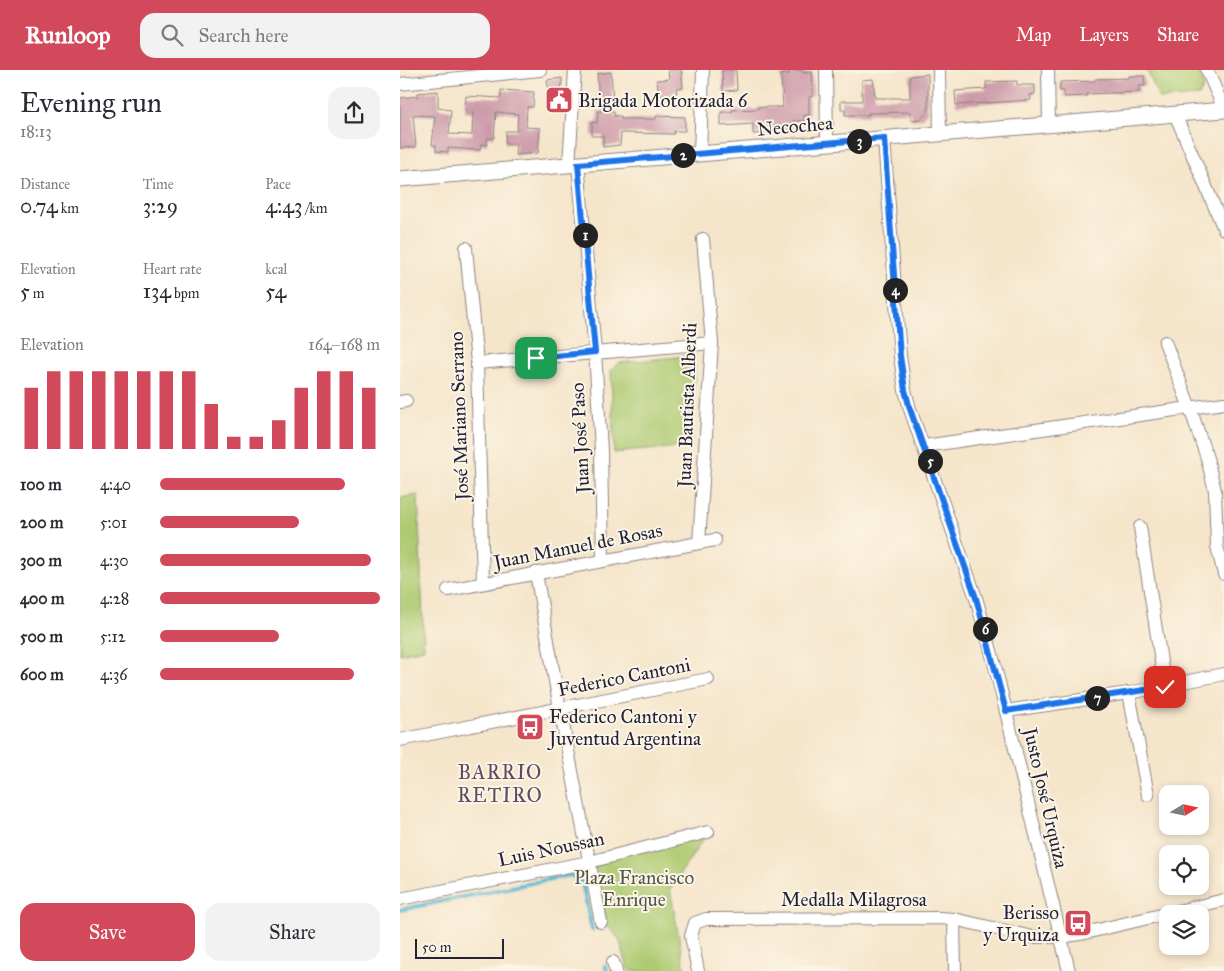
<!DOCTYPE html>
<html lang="en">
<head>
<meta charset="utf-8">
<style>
	body { margin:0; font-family:"IM FELL Great Primer",serif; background:#f2f2f3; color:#2b2b33; height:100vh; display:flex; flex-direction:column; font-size:19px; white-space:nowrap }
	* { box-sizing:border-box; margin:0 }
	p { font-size:16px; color:#7c7c81 }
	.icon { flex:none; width:28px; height:28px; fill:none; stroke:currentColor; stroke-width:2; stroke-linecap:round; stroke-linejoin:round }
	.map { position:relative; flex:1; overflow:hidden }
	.details { display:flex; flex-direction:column; background:#fff; width:400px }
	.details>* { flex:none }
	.needle { width:32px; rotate:80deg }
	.fabs { position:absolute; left:759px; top:715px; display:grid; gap:10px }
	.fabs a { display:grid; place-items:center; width:50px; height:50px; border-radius:10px; background:#fff; box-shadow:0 2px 8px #0003; font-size:25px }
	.scale { position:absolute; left:15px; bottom:12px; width:89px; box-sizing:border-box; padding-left:5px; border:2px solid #22223b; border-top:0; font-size:14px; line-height:18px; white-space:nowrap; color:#22223b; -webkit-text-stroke:4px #fcf5e5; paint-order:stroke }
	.pin { position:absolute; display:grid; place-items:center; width:42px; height:42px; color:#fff; margin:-21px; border-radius:10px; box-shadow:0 2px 8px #0006 }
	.km { position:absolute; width:25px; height:25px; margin:-12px; border-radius:50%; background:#222; color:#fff; font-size:14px; line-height:25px; text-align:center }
	.round { display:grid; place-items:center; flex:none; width:52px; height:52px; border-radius:15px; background:#f2f2f3 }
	.summary { display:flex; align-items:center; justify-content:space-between; height:85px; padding:0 20px }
	h1 { font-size:28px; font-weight:600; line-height:38px }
	.figures { display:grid; grid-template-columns:repeat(3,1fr); gap:8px; height:85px; padding:5px 20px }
	.figures div { display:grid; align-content:center }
	.figures b { font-size:21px; font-weight:600 }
	.figures small { font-size:14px; font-weight:400 }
	.figures p { font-size:14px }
	.chart { height:140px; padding:10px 20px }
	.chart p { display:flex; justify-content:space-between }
	.chart svg { width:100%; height:90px; margin-top:5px; stroke:#d1495b; stroke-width:6 }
	.primary-button { display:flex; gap:10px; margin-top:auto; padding:10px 20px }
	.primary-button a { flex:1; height:58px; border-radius:15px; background:#d1495b; color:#fff; font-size:20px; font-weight:600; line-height:58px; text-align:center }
	.primary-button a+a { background:#f2f2f3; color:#2b2b33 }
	ul { padding:0 20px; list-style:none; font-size:16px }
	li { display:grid; grid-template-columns:80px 60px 1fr; align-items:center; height:38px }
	li i { height:12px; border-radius:6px; background:#d1495b }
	header { display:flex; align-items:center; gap:30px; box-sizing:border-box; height:70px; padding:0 25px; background:#d1495b; color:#fff }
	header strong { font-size:24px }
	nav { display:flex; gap:28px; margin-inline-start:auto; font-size:18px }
	.search { width:350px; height:45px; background:#f2f2f3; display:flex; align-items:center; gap:12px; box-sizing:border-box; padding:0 18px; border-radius:15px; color:#7c7c81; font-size:19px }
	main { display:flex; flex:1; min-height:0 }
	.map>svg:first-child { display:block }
	.green { fill:#adca71; stroke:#687656 }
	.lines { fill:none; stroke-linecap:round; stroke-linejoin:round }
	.stream { stroke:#51b6d0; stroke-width:4 }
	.building { fill:#cc9aa9 }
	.minor-casing { stroke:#8c8482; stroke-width:14 }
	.major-casing { stroke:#8c8482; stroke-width:17 }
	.minor { stroke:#fff; stroke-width:12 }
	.major { stroke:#fff; stroke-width:15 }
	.route-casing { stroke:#fff; stroke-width:10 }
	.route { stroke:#1a73e8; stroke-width:6 }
	.labels { text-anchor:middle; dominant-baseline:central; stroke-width:4; stroke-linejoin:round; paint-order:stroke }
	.poi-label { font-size:19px; fill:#22223b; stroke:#fcf5e5; text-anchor:start }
	.street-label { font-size:19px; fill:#22223b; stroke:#fcf5e5 }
	.park-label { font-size:19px; fill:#4c544b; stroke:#fcf5e5 }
	.neighbourhood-label { font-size:20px; letter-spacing:1px; fill:#5e4c62; stroke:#fcf5e5 }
</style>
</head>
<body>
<header>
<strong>Runloop</strong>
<div class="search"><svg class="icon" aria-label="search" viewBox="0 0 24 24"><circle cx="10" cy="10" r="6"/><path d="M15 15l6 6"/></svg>Search here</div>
<nav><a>Map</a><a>Layers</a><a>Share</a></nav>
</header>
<main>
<section class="details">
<div class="summary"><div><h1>Evening run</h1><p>18:13</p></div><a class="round"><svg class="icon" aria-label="share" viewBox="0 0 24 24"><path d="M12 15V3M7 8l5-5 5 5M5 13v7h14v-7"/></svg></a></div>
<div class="figures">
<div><p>Distance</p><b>0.74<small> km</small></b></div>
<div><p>Time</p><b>3:29</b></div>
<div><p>Pace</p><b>4:43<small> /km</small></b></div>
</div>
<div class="figures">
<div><p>Elevation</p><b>5<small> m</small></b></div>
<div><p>Heart rate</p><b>134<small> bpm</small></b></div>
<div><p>kcal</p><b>54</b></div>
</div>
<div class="chart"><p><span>Elevation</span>164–168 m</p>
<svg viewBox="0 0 160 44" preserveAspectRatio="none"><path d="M5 44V14M15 44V6M25 44V6M35 44V6M45 44V6M55 44V6M65 44V6M75 44V6M85 44V22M95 44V38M105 44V38M115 44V30M125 44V14M135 44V6M145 44V6M155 44V14"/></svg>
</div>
<ul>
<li><b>100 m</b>4:40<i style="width:84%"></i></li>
<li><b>200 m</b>5:01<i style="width:63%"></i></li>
<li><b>300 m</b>4:30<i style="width:96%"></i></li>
<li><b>400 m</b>4:28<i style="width:100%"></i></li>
<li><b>500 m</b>5:12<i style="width:54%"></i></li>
<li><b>600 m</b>4:36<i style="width:88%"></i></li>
</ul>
<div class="primary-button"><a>Save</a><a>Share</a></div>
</section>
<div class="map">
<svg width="824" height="901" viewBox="0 0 824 901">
	<rect width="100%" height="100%" fill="#fcf5e5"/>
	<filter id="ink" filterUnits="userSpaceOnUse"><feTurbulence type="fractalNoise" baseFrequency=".02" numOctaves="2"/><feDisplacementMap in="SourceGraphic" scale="10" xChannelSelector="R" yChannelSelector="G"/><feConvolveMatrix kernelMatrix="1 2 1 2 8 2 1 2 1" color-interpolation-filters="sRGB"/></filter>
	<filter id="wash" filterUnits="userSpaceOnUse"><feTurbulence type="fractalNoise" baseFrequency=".0096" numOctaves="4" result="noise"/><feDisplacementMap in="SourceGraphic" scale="20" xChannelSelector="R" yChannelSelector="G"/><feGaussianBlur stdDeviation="1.12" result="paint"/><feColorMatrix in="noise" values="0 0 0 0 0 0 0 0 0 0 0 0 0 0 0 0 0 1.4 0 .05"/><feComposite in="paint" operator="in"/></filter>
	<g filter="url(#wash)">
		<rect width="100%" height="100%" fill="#f5e5ca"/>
		<g class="green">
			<polygon points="747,0 798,0 804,16 799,26 759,29"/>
			<polygon points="286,286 295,294 290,376 214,383 211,300 218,293"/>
			<polygon points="18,425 24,579 0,584 0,428"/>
			<polygon points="308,762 270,819 285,901 229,901 219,869 207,856 189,792"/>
		</g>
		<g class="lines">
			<g class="stream">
				<polyline points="0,840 170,805 182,812 192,860"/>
				<polyline points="205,896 207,901"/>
			</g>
		</g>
		<g id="blocks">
			<g class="building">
				<polygon points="268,0 281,0 283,18 276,18 277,23 259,26 257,10 269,9"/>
				<polygon points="322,0 336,0 337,20 323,21"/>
				<polygon points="388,0 402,0 403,3 412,2 413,26 409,27 409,45 404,45 404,51 393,51 393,61 353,64 353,54 321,56 321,42 332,42 332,40 358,39 358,37 383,37 381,5 389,4"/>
				<polygon points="211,2 213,30 199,31 197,4"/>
				<polygon points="528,4 528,41 521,49 511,50 510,42 468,43 469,45 445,45 445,40 441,40 441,31 462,31 462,10 473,9 475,28 510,28 510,6"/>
				<polygon points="729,6 744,6 745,16 739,16 739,22 686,24 687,26 664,27 664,21 660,21 660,12 695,11 695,9 729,8"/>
				<polygon points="162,8 161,29 150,30 147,10"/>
				<polygon points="617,11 617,15 635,15 635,24 630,25 631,30 556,35 555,21 586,19 586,12"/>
				<polygon points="101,20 134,22 133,37 127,37 126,57 140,58 138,83 115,85 116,74 105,74 106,61 117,61 118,44 96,42 94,68 87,68 87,75 81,74 80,80 48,78 48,82 36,81 36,75 32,75 35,46 13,45 16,77 0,78 0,28 18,26 18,23 38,21 38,38 51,40 49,64 72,65 73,42 65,41 66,26 101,28"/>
				<polygon points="198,41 214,41 214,46 221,46 221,49 256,49 256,46 285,47 285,61 274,61 274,64 221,63 220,75 203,77 203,66 192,66 192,52 197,53"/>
			</g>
		</g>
	</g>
	<g filter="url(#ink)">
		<use href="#blocks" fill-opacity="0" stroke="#8c8482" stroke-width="1"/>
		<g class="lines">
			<defs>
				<g id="minor">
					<polyline points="426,0 427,73"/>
					<polyline points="539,0 540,64"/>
					<polyline points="648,0 649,55"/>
					<polyline points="807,0 824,39"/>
					<polyline points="0,14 140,0"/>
					<polyline points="775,44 824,159"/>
					<polyline points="484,69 500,286 505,320 510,339 576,528 593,588 669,901"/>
					<polyline points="300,84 303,0"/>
					<polyline points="178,94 195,282 201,380 203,490"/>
					<polyline points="169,95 175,0"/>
					<polyline points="66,178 77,293 83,513"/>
					<polyline points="765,272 790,338 807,388 815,421 817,476 824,504"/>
					<polyline points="77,293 312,273"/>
					<polyline points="0,332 6,331"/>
					<polyline points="524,376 824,333"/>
					<polyline points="740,457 765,617"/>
					<polyline points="299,473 312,273 303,169"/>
					<polyline points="136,503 160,639 201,852"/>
					<polyline points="48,520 315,470"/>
					<polyline points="729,623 748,725"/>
					<polyline points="606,641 729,623 824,604"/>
					<polyline points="0,670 308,609"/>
					<polyline points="0,829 189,792 308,762"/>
					<polyline points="554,849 555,901"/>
					<polyline points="213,892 216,901"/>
					<polyline points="298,901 291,866 295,853 306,849 540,848 554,849 632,867 661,867 685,863 824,830"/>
				</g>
				<polyline id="major" points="0,109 824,40"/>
			</defs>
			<use href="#minor" class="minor-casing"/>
			<use href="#major" class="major-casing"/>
			<use href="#minor" class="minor"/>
			<use href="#major" class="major"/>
		</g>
	</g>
	<g class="lines" filter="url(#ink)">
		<defs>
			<polyline id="route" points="136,288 195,282 178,94 484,68 500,286 505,320 510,339 576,528 606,641 765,617"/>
		</defs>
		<use href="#route" class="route-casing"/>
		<use href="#route" class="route"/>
	</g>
	<defs>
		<symbol id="civic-square" viewBox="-11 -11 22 22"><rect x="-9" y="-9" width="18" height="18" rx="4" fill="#d1495b" stroke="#fcf5e5"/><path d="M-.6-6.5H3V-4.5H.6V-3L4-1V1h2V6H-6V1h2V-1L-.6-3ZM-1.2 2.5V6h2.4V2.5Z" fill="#fff"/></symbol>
		<symbol id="bus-square" viewBox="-11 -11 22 22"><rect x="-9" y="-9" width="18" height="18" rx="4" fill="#d1495b" stroke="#fcf5e5"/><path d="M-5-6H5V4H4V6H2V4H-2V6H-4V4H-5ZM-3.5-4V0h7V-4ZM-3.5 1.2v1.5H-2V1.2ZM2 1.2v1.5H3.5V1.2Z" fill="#fff"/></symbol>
	</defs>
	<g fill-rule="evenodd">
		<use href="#civic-square" x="143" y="14" width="32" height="32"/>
		<use href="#bus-square" x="114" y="641" width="32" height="32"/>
		<use href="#bus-square" x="662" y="837" width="32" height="32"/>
	</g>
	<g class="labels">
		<g class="poi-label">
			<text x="178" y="30">Brigada Motorizada 6</text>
			<text x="149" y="646">Federico Cantoni y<tspan x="149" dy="22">Juventud Argentina</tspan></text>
			<text x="659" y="842" text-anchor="end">Berisso<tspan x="659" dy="22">y Urquiza</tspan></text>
		</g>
		<g class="street-label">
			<text transform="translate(395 56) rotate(-5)">Necochea</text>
			<text transform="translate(287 335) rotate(-88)">Juan Bautista Alberdi</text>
			<text transform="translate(59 346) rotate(-92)">José Mariano Serrano</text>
			<text transform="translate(180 368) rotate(-93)">Juan José Paso</text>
			<text transform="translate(178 476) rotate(-11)">Juan Manuel de Rosas</text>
			<text transform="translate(224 607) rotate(-11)">Federico Cantoni</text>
			<text transform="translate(646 728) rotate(77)">Justo José Urquiza</text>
			<text transform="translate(151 779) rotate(-12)">Luis Noussan</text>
			<text x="454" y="829">Medalla Milagrosa</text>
		</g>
		<g class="park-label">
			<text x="234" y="807">Plaza Francisco<tspan x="234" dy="22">Enrique</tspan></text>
		</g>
		<g class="neighbourhood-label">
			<text x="100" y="702">BARRIO<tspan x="100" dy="23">RETIRO</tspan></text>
		</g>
	</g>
</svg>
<div class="fabs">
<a><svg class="needle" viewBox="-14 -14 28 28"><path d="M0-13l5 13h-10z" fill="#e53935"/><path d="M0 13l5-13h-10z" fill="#7c7c81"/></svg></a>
<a><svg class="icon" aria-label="locate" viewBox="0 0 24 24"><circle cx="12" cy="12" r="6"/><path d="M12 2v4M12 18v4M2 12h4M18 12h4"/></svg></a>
<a><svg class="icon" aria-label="layers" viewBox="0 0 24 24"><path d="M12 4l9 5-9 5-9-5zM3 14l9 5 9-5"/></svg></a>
</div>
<div class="scale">50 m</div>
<div class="pin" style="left:136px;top:288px;background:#1e9e55"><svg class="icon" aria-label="arrive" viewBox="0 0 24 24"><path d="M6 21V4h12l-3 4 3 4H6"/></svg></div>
<div class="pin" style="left:765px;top:617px;background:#d93025"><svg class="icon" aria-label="check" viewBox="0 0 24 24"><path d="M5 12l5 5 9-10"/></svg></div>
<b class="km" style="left:185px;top:165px">1</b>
<b class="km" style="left:283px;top:85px">2</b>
<b class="km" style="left:459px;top:71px">3</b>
<b class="km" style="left:495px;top:220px">4</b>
<b class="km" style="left:530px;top:391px">5</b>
<b class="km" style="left:585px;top:559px">6</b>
<b class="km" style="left:697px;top:628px">7</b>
</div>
</main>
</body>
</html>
